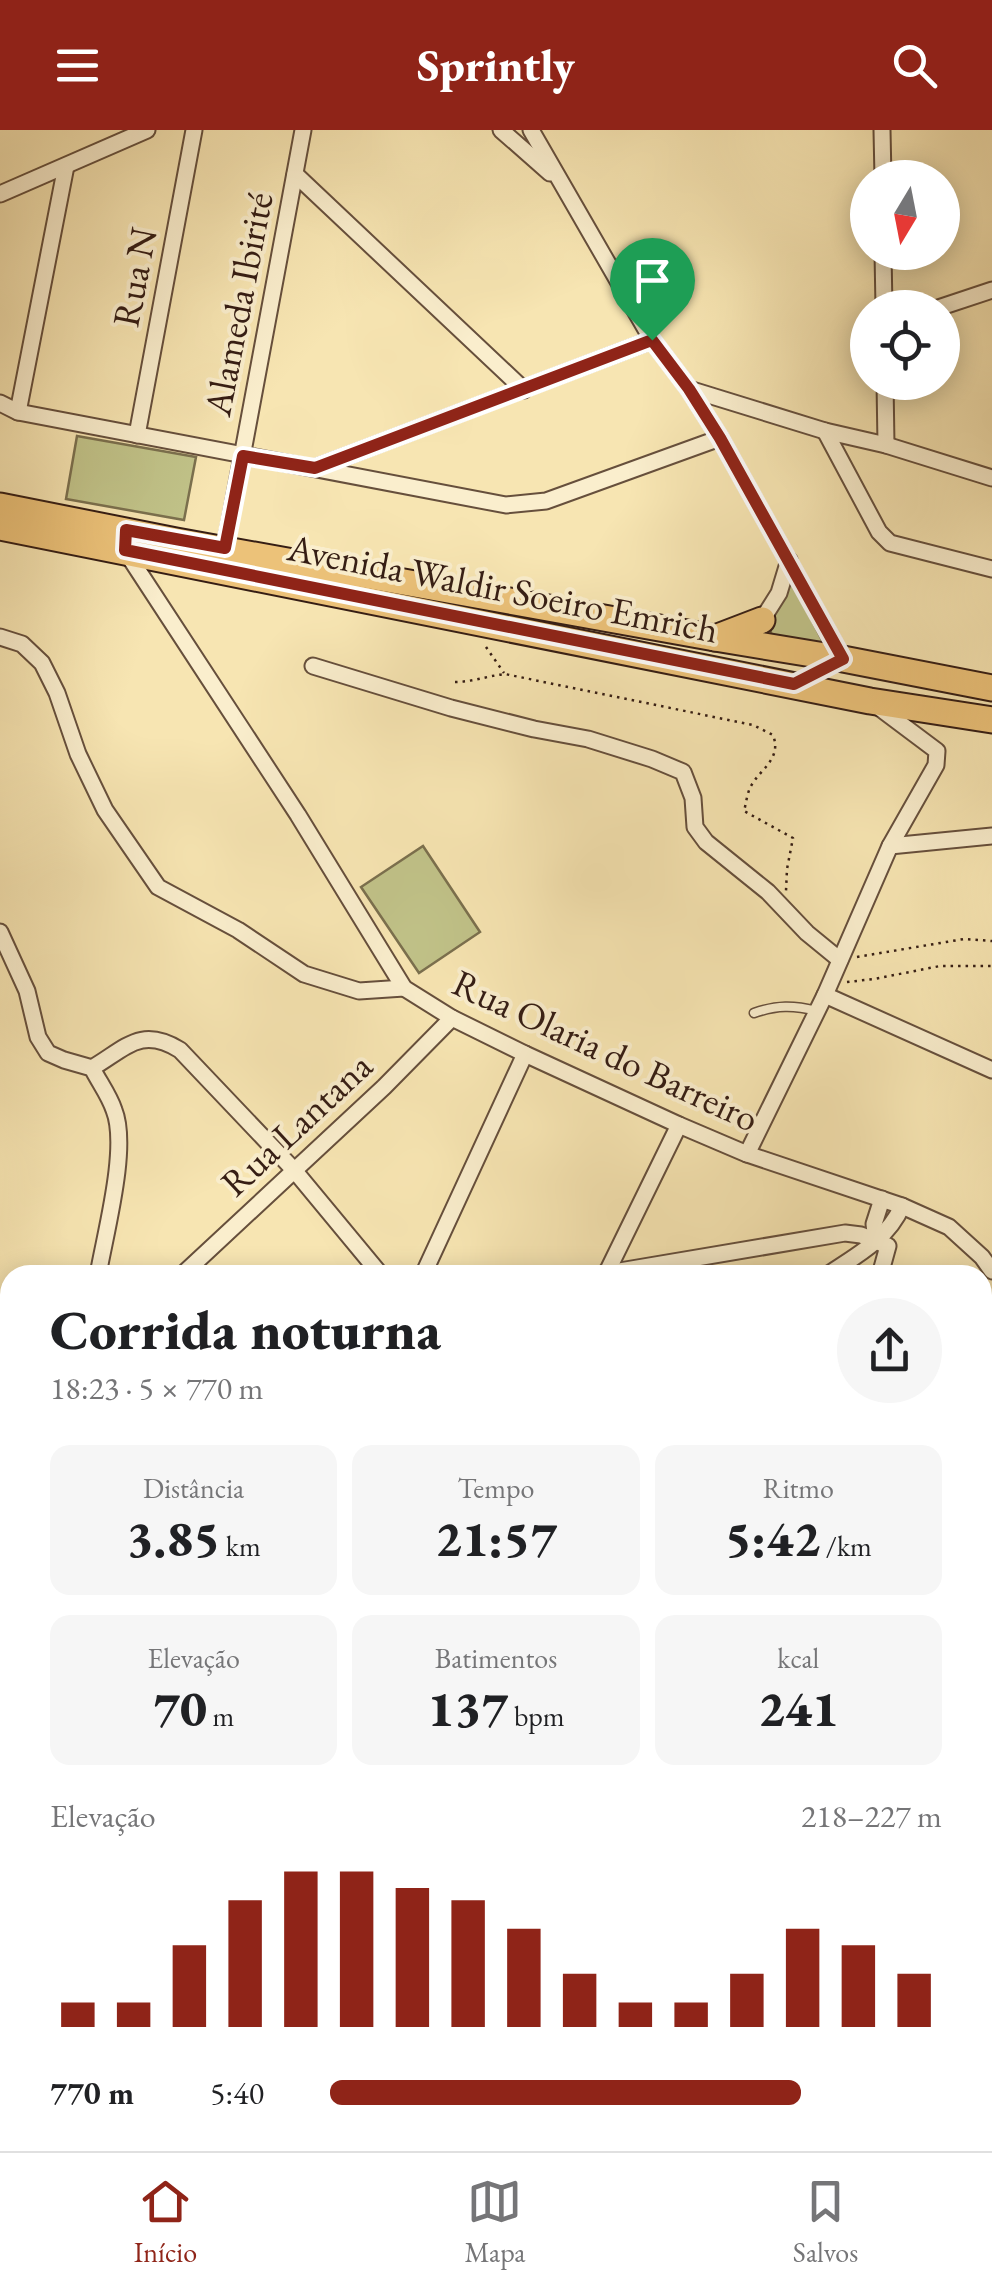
<!DOCTYPE html>
<html lang="pt">
<head>
<meta charset="utf-8">
<style>
	body { margin:0; font-family:"EB Garamond",serif; background:#f6f6f6; color:#202124; height:100vh; display:flex; flex-direction:column; font-size:38px; white-space:nowrap }
	* { box-sizing:border-box; margin:0 }
	p { font-size:32px; color:#757577 }
	.icon { flex:none; width:55px; height:55px; fill:none; stroke:currentColor; stroke-width:2; stroke-linecap:round; stroke-linejoin:round }
	.map { position:relative; flex:1; overflow:hidden }
	.drawer { position:absolute; left:0px; top:1135px; width:992px; height:888px; display:flex; flex-direction:column; background:#fff; border-radius:30px 30px 0 0; box-shadow:0 5px 25px #0003 }
	.drawer>* { flex:none }
	.needle { width:65px; rotate:190deg }
	.buttons { position:absolute; left:850px; top:30px; display:grid; gap:20px }
	.buttons a { display:grid; place-items:center; width:110px; height:110px; border-radius:50%; background:#fff; box-shadow:0 5px 25px #0003; font-size:50px }
	.pin { position:absolute; display:grid; place-items:center; width:85px; height:85px; color:#fff; margin:-102px -42px; border-radius:50% 50% 50% 0; rotate:-45deg; box-shadow:0 0 10px #0007 }
	.pin .icon { rotate:45deg }
	.round { display:grid; place-items:center; flex:none; width:105px; height:105px; border-radius:52px; background:#f6f6f6 }
	.headline { display:flex; align-items:center; justify-content:space-between; height:170px; padding:0 50px }
	h1 { font-size:55px; font-weight:800; line-height:75px }
	.stats { display:grid; grid-template-columns:repeat(3,1fr); gap:15px; height:170px; padding:10px 50px }
	.stats div { display:grid; align-content:center; border-radius:20px; background:#f6f6f6; text-align:center }
	.stats b { font-size:50px; font-weight:800 }
	.stats small { font-size:28px; font-weight:400 }
	.stats p { font-size:28px }
	.chart { height:280px; padding:20px 50px }
	.chart p { display:flex; justify-content:space-between }
	.chart svg { width:100%; height:180px; margin-top:10px; stroke:#8f2418; stroke-width:6 }
	ul { padding:0 50px; list-style:none; font-size:32px }
	li { display:grid; grid-template-columns:160px 120px 1fr; align-items:center; height:75px }
	li i { height:25px; border-radius:12px; background:#8f2418 }
	header { display:flex; justify-content:space-between; align-items:center; height:130px; padding:0 50px; background:#8f2418; color:#fff; font-size:45px; font-weight:800 }
	.dock { display:flex; justify-content:space-around; align-items:center; height:140px; border-top:2px solid #e0e0e0; background:#fff; font-size:28px; color:#757577 }
	.dock a { display:grid; justify-items:center; gap:5px }
	.dock .selected { color:#8f2418 }
	.map>svg:first-child { display:block }
	.green { fill:#c1c389; stroke:#7b704e; stroke-width:2.5 }
	.water { fill:#a1bdb6; stroke:#767d75; stroke-width:2.5 }
	.lines { fill:none; stroke-linecap:round; stroke-linejoin:round }
	.service-casing { stroke:#664f3c; stroke-width:11 }
	.minor-casing { stroke:#664f3c; stroke-width:19 }
	.primary-casing { stroke:#351d14; stroke-width:29 }
	.path { stroke:#351d14; stroke-width:2.5; stroke-dasharray:2.5 5; stroke-linecap:butt }
	.service { stroke:#faeecd; stroke-width:8 }
	.minor { stroke:#faeecd; stroke-width:15 }
	.primary { stroke:#ecc279; stroke-width:25 }
	.route-casing { stroke:#fff; stroke-width:20 }
	.route { stroke:#8f2418; stroke-width:12 }
	.labels { text-anchor:middle; dominant-baseline:central; stroke-width:8; stroke-linejoin:round; paint-order:stroke }
	.street-label { font-size:38px; fill:#351d14; stroke:#faeecd }
</style>
</head>
<body>
<header><svg class="icon" aria-label="menu" viewBox="0 0 24 24"><path d="M4 6h16M4 12h16M4 18h16"/></svg>Sprintly<svg class="icon" aria-label="search" viewBox="0 0 24 24"><circle cx="10" cy="10" r="6"/><path d="M15 15l6 6"/></svg></header>
<div class="map">
<svg width="992" height="2021" viewBox="0 0 992 2021">
	<rect width="100%" height="100%" fill="#f7e5b2"/>
	<filter id="stains"><feTurbulence type="fractalNoise" baseFrequency=".002" numOctaves="4"/><feColorMatrix values="0 0 0 0 .2 0 0 0 0 .09 0 0 0 0 .02 0 0 0 .5 -.17"/></filter>
	<radialGradient id="worn" r=".72"><stop offset=".6" stop-color="#630" stop-opacity="0"/><stop offset="1" stop-color="#630" stop-opacity=".3"/></radialGradient>
	<g class="green">
		<polygon points="77,306 196,327 184,390 66,369"/>
		<polygon points="791,450 826,518 773,512 769,493"/>
		<polygon points="423,716 480,802 419,843 361,757"/>
	</g>
	<polygon class="water" points="992,1565 992,2021 968,2021 968,2013 982,2012 982,1579"/>
	<g class="lines">
		<defs>
			<g id="service">
				<path d="M754 883C777 875 793 875 817 881"/>
				<polyline points="527,2012 531,2021"/>
			</g>
			<g id="minor">
				<polyline points="501,0 550,43"/>
				<polyline points="531,0 652,210 689,259 720,308 843,529"/>
				<polyline points="882,0 883,48"/>
				<polyline points="295,44 524,260"/>
				<polyline points="0,64 147,0"/>
				<polyline points="883,122 884,178"/>
				<polyline points="938,178 992,160"/>
				<polyline points="885,252 886,315"/>
				<polyline points="689,259 825,301 886,315 992,348"/>
				<polyline points="0,273 18,282 506,375 546,371 720,308"/>
				<polyline points="18,282 66,36"/>
				<polyline points="825,301 879,402 890,413 992,439"/>
				<polyline points="137,305 194,0"/>
				<polyline points="315,338 652,210"/>
				<polyline points="225,418 303,0"/>
				<polyline points="126,422 298,685 404,858 452,888 525,924 679,995 747,1024 902,1076 949,1097 982,1127 992,1141"/>
				<polyline points="763,495 762,490 779,463 789,430"/>
				<polyline points="0,507 22,514 42,533 57,563 78,624 105,680 158,757 238,800 304,844 359,861 404,858"/>
				<polyline points="313,536 451,578 534,599 588,609 652,629 683,642 693,668 695,697 706,712 768,762 807,803 840,830"/>
				<polyline points="890,716 992,706"/>
				<path d="M0 802 27 861 38 907 48 923 64 930 92 938C99 952 109 965 114 980 129 1017 105 1104 98 1145"/>
				<polyline points="825,865 992,940"/>
				<path d="M92 938C126 918 141 896 180 920L294 1040 381 1145"/>
				<polyline points="747,1024 825,865 890,716 936,635 937,621 877,576"/>
				<polyline points="876,1110 874,1094 882,1069"/>
				<polyline points="182,1145 384,957 452,888"/>
				<polyline points="423,1145 525,924"/>
				<polyline points="596,1145 845,1103 861,1105 888,1116 880,1145"/>
				<polyline points="608,1145 607,1142 679,995"/>
				<path d="M827 1145C856 1126 888 1109 902 1076"/>
				<polyline points="0,1211 10,1214"/>
				<polyline points="0,1287 10,1306"/>
				<polyline points="985,1324 992,1348"/>
				<polyline points="982,1329 992,1296"/>
				<polyline points="0,1338 10,1319"/>
				<polyline points="0,1468 10,1465"/>
				<polyline points="982,1547 992,1536"/>
				<polyline points="0,1648 10,1647"/>
				<polyline points="680,2021 686,2012"/>
			</g>
			<g id="primary">
				<polyline points="0,376 176,411 715,508 843,529 992,558"/>
				<polyline points="0,397 870,571 992,590"/>
				<polyline points="715,508 762,490"/>
			</g>
		</defs>
		<use href="#service" class="service-casing"/>
		<use href="#minor" class="minor-casing"/>
		<use href="#primary" class="primary-casing"/>
		<g class="path">
			<polyline points="486,517 504,543"/>
			<path d="M455 552C472 552 487 546 505 544L753 595 773 605C782 629 761 638 751 656 747 663 746 674 744 681L793 708 787 739 786 761"/>
			<polyline points="857,827 964,809 992,811"/>
			<polyline points="847,852 874,849 940,836 992,836"/>
			<polyline points="930,2012 931,2021"/>
		</g>
		<use href="#service" class="service"/>
		<use href="#minor" class="minor"/>
		<use href="#primary" class="primary"/>
	</g>
	<g class="lines">
		<defs>
			<polygon id="route" points="652,210 689,259 720,308 843,529 794,554 125,420 126,400 225,418 243,326 315,338"/>
		</defs>
		<use href="#route" class="route-casing"/>
		<use href="#route" class="route"/>
	</g>
	<g class="labels">
		<g class="street-label">
			<text transform="translate(134 147) rotate(-79)">Rua N</text>
			<text transform="translate(238 174) rotate(-79)">Alameda Ibirité</text>
			<text transform="translate(503 458) rotate(11)">Avenida Waldir Soeiro Emrich</text>
			<text transform="translate(606 920) rotate(25)">Rua Olaria do Barreiro</text>
			<text transform="translate(296 994) rotate(-43)">Rua Lantana</text>
		</g>
	</g>
	<rect width="100%" height="100%" filter="url(#stains)"/>
	<rect width="100%" height="100%" fill="url(#worn)"/>
</svg>
<div class="buttons">
<a><svg class="needle" viewBox="-14 -14 28 28"><path d="M0-13l5 13h-10z" fill="#e53935"/><path d="M0 13l5-13h-10z" fill="#757577"/></svg></a>
<a><svg class="icon" aria-label="locate" viewBox="0 0 24 24"><circle cx="12" cy="12" r="6"/><path d="M12 2v4M12 18v4M2 12h4M18 12h4"/></svg></a>
</div>
<div class="pin" style="left:652px;top:210px;background:#1e9e55"><svg class="icon" aria-label="arrive" viewBox="0 0 24 24"><path d="M6 21V4h12l-3 4 3 4H6"/></svg></div>
<section class="drawer">
<div class="headline"><div><h1>Corrida noturna</h1><p>18:23 · 5 × 770 m</p></div><a class="round"><svg class="icon" aria-label="share" viewBox="0 0 24 24"><path d="M12 15V3M7 8l5-5 5 5M5 13v7h14v-7"/></svg></a></div>
<div class="stats">
<div><p>Distância</p><b>3.85<small> km</small></b></div>
<div><p>Tempo</p><b>21:57</b></div>
<div><p>Ritmo</p><b>5:42<small> /km</small></b></div>
</div>
<div class="stats">
<div><p>Elevação</p><b>70<small> m</small></b></div>
<div><p>Batimentos</p><b>137<small> bpm</small></b></div>
<div><p>kcal</p><b>241</b></div>
</div>
<div class="chart"><p><span>Elevação</span>218–227 m</p>
<svg viewBox="0 0 160 44" preserveAspectRatio="none"><path d="M5 44V38M15 44V38M25 44V24M35 44V13M45 44V6M55 44V6M65 44V10M75 44V13M85 44V20M95 44V31M105 44V38M115 44V38M125 44V31M135 44V20M145 44V24M155 44V31"/></svg>
</div>
<ul>
<li><b>770 m</b>5:40<i style="width:77%"></i></li>
</ul>
</section>
</div>
<nav class="dock">
<a class="selected"><svg class="icon" aria-label="home" viewBox="0 0 24 24"><path d="M3 11l9-7 9 7M6 9v11h12V9"/></svg>Início</a>
<a><svg class="icon" aria-label="map" viewBox="0 0 24 24"><path d="M3 6l6-2 6 2 6-2v14l-6 2-6-2-6 2zM9 4v14M15 6v14"/></svg>Mapa</a>
<a><svg class="icon" aria-label="saved" viewBox="0 0 24 24"><path d="M7 4h10v16l-5-4-5 4z"/></svg>Salvos</a>
</nav>
</body>
</html>
